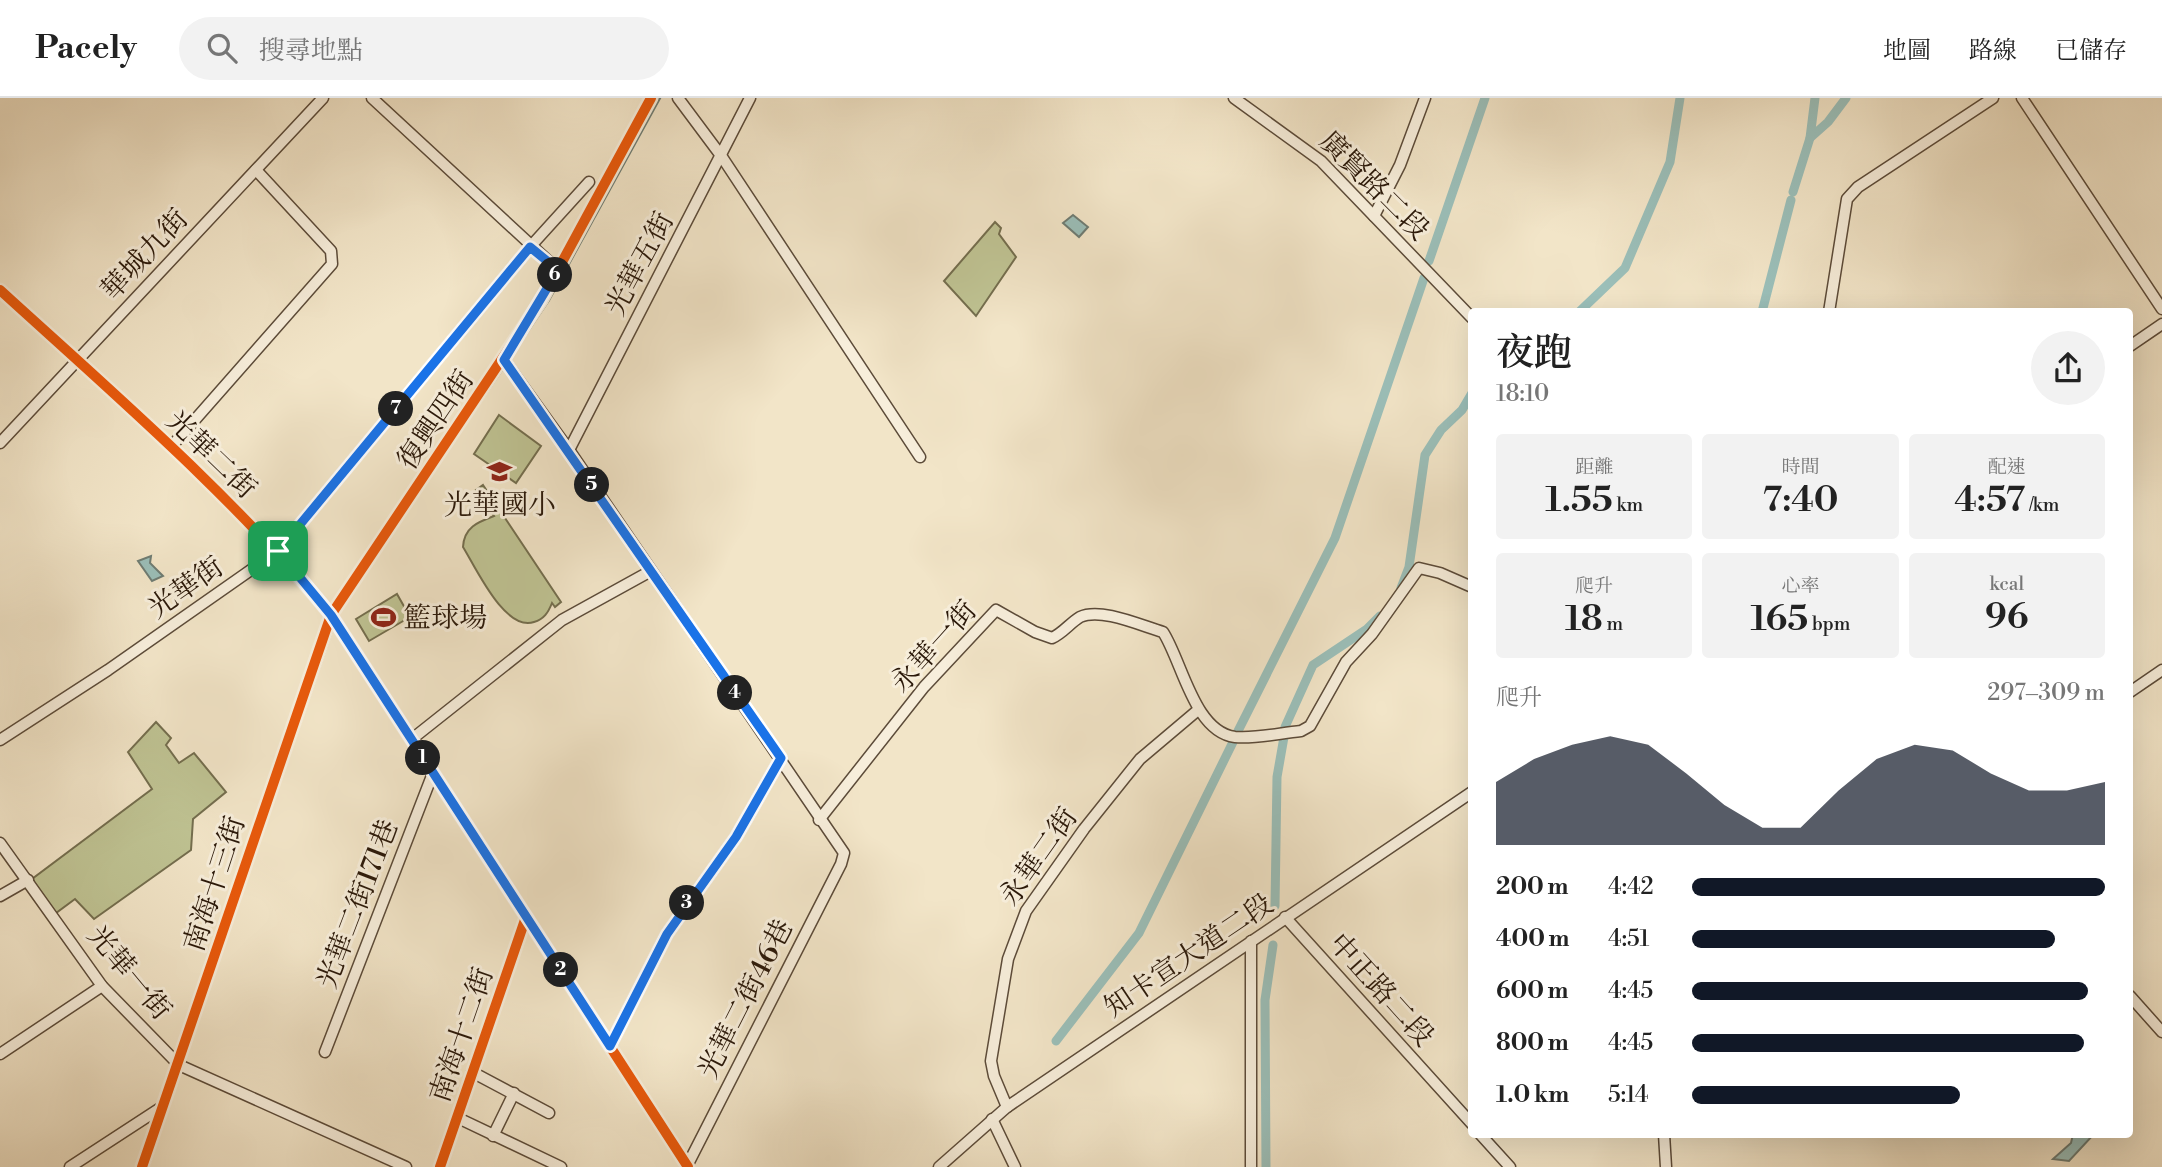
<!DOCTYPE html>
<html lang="zh-TW">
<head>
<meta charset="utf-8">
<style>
	body { margin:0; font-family:"Libre Bodoni","Noto Serif TC",serif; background:#f2f2f2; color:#222; height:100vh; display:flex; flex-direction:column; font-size:26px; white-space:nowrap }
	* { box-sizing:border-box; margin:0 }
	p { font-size:23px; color:#767676 }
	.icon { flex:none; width:38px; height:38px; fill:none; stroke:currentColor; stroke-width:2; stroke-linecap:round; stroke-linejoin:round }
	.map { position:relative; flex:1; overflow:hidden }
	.panel { position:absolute; left:1468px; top:210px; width:665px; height:830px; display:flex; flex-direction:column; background:#fff; border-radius:7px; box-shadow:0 7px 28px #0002 }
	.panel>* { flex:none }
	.pin { position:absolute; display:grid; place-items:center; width:60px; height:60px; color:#fff; margin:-30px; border-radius:14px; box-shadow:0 4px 10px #0006 }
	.km { position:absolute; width:35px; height:35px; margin:-18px; border-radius:50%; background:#222; color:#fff; font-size:19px; line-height:35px; text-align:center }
	.round { display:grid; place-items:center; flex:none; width:74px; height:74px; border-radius:37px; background:#f2f2f2 }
	.summary { display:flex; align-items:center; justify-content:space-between; height:119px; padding:0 28px }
	h1 { font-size:38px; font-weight:600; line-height:52px }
	.metrics { display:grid; grid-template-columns:repeat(3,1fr); gap:10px; height:119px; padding:7px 28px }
	.metrics div { display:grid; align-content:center; border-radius:7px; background:#f2f2f2; text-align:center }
	.metrics b { font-size:35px; font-weight:600 }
	.metrics small { font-size:19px; font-weight:400 }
	.metrics p { font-size:19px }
	.chart { height:196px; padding:14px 28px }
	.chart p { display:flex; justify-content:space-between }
	.chart svg { width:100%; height:126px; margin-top:7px; fill:#111827; opacity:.7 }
	ul { padding:0 28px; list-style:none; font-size:23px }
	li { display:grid; grid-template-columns:112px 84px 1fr; align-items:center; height:52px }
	li i { height:18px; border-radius:9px; background:#111827 }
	header { display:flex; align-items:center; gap:42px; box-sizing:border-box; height:98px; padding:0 35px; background:#fff; border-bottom:2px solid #e0e0e0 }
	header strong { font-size:33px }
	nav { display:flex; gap:38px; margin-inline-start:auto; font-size:24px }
	.search { width:490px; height:63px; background:#f2f2f2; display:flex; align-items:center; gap:18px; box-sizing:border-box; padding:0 24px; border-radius:38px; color:#767676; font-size:26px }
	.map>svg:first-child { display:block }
	.green { fill:#bfc393; stroke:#746e4e; stroke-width:2 }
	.water { fill:#9bbfb9; stroke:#6e7c73; stroke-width:2 }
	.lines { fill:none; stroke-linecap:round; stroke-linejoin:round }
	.stream { stroke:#6e7c73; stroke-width:2.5 }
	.canal { stroke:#9bbfb9; stroke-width:9 }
	.minor-casing { stroke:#5c4b39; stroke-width:13 }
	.minor { stroke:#f7eedb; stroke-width:10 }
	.cycleway-casing { stroke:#f7eedb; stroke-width:15 }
	.cycleway { stroke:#e8590c; stroke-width:10 }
	.route-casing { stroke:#fff; stroke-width:14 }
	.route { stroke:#1a73e8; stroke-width:9 }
	.labels { text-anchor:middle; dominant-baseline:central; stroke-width:6; stroke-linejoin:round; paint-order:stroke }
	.street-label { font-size:28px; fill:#2a1809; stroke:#f7eedb }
	.poi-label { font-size:28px; fill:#2a1809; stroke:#f7eedb }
</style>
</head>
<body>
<header>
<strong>Pacely</strong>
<div class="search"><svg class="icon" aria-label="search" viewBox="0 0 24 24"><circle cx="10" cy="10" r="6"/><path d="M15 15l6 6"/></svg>搜尋地點</div>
<nav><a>地圖</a><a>路線</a><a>已儲存</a></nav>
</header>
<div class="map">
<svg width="2162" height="1069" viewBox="0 0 2162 1069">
	<rect width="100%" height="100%" fill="#f2e5c8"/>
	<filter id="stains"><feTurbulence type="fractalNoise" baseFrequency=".00286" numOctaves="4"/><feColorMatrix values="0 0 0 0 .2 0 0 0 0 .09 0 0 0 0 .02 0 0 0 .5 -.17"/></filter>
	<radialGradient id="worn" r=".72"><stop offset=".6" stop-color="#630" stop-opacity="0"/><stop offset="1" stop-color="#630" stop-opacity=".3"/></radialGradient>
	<g class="green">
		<polygon points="995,124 1001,130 999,136 1016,159 976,218 944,183"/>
		<polygon points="499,317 541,348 516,385 474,356"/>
		<path d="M483 387 561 504 555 509 552 505C548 515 544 521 534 524 505 534 476 470 463 449 464 429 478 424 494 418L476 392Z"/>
		<polygon points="397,496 410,519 369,543 356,521"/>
		<polygon points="156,624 171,640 166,647 179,665 194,655 226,694 193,721 191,752 94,821 75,801 56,815 32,781 152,691 128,654"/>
	</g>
	<g class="water">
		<polygon points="1073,117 1088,129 1079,139 1063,125"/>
		<polygon points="151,458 150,465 163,478 152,483 138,463"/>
		<polygon points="2073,1036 2094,1036 2069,1063 2053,1061 2071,1045"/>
	</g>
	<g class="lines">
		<g class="stream">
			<polyline points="509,261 549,202 660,0"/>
			<polyline points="456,339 504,269"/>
			<polyline points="252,764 332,532"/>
			<polyline points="148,1069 181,971"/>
		</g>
		<g class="canal">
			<polyline points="1810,40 1828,24 1846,0"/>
			<polyline points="1793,94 1810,40 1815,0"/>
			<polyline points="1429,163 1485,0"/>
			<polyline points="1579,214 1625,170 1670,64 1680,0"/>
			<polyline points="1762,214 1791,102"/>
			<polyline points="1401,490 1409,469 1425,357 1441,332 1462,312 1472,295"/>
			<polyline points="1285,629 1313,567 1367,531 1380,518"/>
			<polyline points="1237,635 1335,440 1424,180"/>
			<polyline points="1275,808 1277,679 1284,639"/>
			<polyline points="1056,943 1139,835 1233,644"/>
			<polyline points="1266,1069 1265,902 1273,847"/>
		</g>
		<defs>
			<g id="minor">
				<polyline points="372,0 558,172"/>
				<polyline points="678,0 722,59 920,359"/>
				<polyline points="1234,0 1321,63 1472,220"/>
				<polyline points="2022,0 2162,211"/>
				<polyline points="1374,118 1400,67 1425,0"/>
				<path d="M0 192C114 296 233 398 331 517L688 1069"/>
				<polyline points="1829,214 1847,101 1858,89 1993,0"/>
				<polyline points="2130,248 2162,226"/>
				<polyline points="504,262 569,352 844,755 841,766 687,1068"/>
				<polyline points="0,345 323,0"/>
				<polyline points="171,349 332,166 331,153 256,72"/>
				<polyline points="569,352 750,0"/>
				<polyline points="2130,594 2162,572"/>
				<polyline points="412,641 562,522 649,474"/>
				<polyline points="0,642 108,572 278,453 530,149 589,84"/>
				<path d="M819 722 924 589 996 512 1035 534 1052 540C1063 535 1070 525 1080 519 1101 509 1142 528 1163 534 1182 563 1194 634 1235 639 1256 641 1280 635 1301 633L1310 628 1346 564 1372 536 1419 470 1440 475 1472 489"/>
				<polyline points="0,745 102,888 179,967 406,1069"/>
				<polyline points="0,798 28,782"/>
				<polyline points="1285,819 1472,1026"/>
				<polyline points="1251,843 1251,1069"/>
				<polyline points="2130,898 2162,934"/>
				<polyline points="610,948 667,836 736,739 781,660"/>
				<polyline points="325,954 433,675"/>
				<polyline points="0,956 102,888"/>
				<polyline points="472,974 549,1015"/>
				<polyline points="1007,1009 994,978 991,963 1008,861 1026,813 1084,731 1140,661 1198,612"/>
				<polyline points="458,1020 561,1069"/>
				<polyline points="992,1021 1015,1069"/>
				<polyline points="1480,1036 1510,1069"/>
				<polyline points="1664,1036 1666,1069"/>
				<polyline points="493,1038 514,995"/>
				<polyline points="70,1069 162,1009"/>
				<polyline points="142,1069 331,517 542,201 651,0"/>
				<polyline points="440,1069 526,819"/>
				<polyline points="939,1069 1007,1009 1472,694"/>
			</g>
		</defs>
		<use href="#minor" class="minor-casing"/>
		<use href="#minor" class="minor"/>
		<defs>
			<g id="cycleway">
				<path d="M0 192C114 296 233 398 331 517L688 1069"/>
				<polyline points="142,1069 331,517 542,201 651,0"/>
				<polyline points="440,1069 526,819"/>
			</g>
		</defs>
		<use href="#cycleway" class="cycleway-casing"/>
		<use href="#cycleway" class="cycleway"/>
	</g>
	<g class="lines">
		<defs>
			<polygon id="route" points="530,149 558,172 504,262 781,660 736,739 667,836 610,948 331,517 278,453"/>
		</defs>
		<use href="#route" class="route-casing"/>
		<use href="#route" class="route"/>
	</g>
	<defs>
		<symbol id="school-bare" viewBox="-9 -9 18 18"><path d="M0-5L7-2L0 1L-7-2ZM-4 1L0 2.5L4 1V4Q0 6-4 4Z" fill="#8f2418" stroke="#f7eedb" stroke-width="2.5" paint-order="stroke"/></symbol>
		<symbol id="stadium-bare" viewBox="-9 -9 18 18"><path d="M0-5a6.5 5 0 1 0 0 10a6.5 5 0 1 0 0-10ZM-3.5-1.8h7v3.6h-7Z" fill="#8f2418" stroke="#f7eedb" stroke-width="2.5" paint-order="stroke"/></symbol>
	</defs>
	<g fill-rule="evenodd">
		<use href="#school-bare" x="482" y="356" width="35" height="35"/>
		<use href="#stadium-bare" x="366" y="502" width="35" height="35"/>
	</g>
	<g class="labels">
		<g class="street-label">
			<text transform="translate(1374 88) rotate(45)">廣賢路二段</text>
			<text transform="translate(145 157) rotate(-47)">華城九街</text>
			<text transform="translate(640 166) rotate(-62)">光華五街</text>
			<text transform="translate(436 322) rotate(-56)">復興四街</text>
			<text transform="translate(211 357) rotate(44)">光華二街</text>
			<text transform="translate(186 490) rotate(-35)">光華街</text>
			<text transform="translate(934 549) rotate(-48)">永華一街</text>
			<text transform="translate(1039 759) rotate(-55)">永華二街</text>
			<text transform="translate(215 786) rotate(-72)">南海十三街</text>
			<text transform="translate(358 806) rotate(-69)">光華二街171巷</text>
			<text transform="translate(1189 858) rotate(-34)">知卡宣大道二段</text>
			<text transform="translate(129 875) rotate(50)">光華一街</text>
			<text transform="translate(1381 892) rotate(48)">中正路二段</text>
			<text transform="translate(746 901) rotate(-63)">光華二街46巷</text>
			<text transform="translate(462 937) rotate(-71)">南海十二街</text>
		</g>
		<g class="poi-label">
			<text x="500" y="407">光華國小</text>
			<text x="403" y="520" text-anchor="start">籃球場</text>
		</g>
	</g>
	<rect width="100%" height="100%" filter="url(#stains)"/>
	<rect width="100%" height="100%" fill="url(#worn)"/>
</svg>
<div class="pin" style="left:278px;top:453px;background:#1e9e55"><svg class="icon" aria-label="arrive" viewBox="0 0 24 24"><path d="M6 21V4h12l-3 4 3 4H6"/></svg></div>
<b class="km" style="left:423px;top:660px">1</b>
<b class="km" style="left:561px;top:872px">2</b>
<b class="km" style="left:687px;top:805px">3</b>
<b class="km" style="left:735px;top:595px">4</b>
<b class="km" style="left:592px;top:387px">5</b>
<b class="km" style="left:555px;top:177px">6</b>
<b class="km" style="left:396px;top:311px">7</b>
<section class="panel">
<div class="summary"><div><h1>夜跑</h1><p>18:10</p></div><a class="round"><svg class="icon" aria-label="share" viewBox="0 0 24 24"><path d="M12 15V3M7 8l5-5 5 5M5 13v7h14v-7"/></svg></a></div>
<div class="metrics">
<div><p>距離</p><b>1.55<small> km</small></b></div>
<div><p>時間</p><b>7:40</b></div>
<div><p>配速</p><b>4:57<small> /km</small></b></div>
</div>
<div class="metrics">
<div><p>爬升</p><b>18<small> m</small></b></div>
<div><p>心率</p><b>165<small> bpm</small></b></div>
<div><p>kcal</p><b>96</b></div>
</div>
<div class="chart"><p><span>爬升</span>297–309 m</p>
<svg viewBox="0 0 160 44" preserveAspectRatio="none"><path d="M0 44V22L10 14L20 9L30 6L40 9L50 19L60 30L70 38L80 38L90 25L100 14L110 9L120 11L130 19L140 25L150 25L160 22V44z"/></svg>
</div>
<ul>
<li><b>200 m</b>4:42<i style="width:100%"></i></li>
<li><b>400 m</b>4:51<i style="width:88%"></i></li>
<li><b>600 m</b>4:45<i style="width:96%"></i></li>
<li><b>800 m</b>4:45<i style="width:95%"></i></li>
<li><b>1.0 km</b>5:14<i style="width:65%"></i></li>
</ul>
</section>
</div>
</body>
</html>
